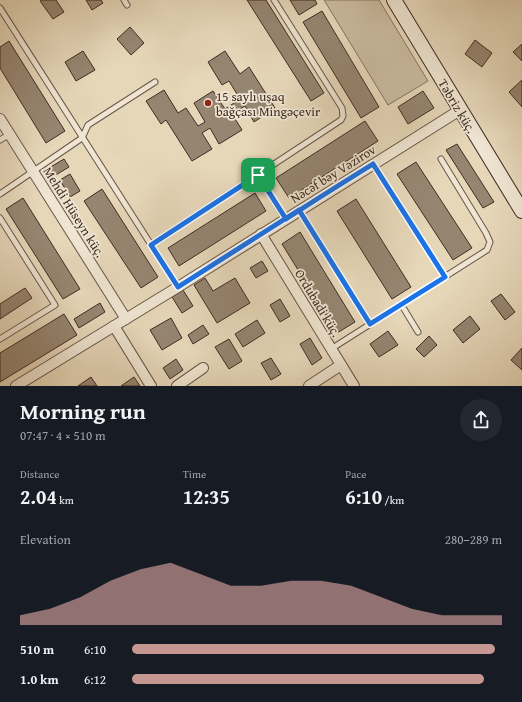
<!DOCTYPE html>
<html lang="en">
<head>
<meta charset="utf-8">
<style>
	body { margin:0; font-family:"Gentium Book Plus",serif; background:#242831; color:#f1f3f6; height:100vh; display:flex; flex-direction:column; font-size:15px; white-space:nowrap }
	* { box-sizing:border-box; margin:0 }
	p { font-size:13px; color:#9ea1a6 }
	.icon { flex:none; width:22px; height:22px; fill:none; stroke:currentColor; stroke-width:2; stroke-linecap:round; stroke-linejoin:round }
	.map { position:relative; height:386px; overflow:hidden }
	.sheet { display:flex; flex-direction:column; background:#171b24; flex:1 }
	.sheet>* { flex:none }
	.pin { position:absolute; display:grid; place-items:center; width:34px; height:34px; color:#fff; margin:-17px; border-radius:8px; box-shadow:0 2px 6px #0006 }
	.round { display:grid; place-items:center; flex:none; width:42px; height:42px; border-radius:21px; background:#242831 }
	.summary { display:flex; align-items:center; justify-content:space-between; height:68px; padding:0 20px }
	h1 { font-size:22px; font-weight:600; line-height:30px }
	.metrics { display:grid; grid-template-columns:repeat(3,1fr); gap:6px; height:68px; padding:4px 20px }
	.metrics div { display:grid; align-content:center }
	.metrics b { font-size:20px; font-weight:600 }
	.metrics small { font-size:11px; font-weight:400 }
	.metrics p { font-size:11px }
	.chart { height:112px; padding:8px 20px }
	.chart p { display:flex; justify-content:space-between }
	.chart svg { width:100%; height:72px; margin-top:4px; fill:#c59692; opacity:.7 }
	ul { padding:0 20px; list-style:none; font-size:13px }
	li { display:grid; grid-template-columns:64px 48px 1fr; align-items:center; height:30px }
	li i { height:10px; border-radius:5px; background:#c59692 }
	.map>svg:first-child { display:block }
	.green { fill:#cabaa0; stroke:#847362 }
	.building { fill:#968571; stroke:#3f2c24 }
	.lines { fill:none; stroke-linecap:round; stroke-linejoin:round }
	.service-casing { stroke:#695749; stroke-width:7 }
	.minor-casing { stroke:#695749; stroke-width:12 }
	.secondary-casing { stroke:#3f2c24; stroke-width:16 }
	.service { stroke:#efe5d2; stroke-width:5 }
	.minor { stroke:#efe5d2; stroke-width:10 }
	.secondary { stroke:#efe5d2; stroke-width:14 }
	.route-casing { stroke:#fff; stroke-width:8 }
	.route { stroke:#1a73e8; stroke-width:5 }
	.poi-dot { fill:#8f2418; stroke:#efe5d2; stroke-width:1.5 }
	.labels { text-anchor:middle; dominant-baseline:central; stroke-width:3.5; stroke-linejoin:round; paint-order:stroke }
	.poi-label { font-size:13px; fill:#3f2c24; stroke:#efe5d2; text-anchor:start }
	.street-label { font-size:13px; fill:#3f2c24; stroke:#efe5d2 }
</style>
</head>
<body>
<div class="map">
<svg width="522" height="386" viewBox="0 0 522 386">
	<rect width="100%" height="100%" fill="#e6d7b9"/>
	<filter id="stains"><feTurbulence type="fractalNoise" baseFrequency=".005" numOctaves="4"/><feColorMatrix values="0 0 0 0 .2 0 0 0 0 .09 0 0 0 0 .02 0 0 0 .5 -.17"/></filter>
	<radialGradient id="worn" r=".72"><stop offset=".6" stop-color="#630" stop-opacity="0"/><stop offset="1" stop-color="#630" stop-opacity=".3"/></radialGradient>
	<polygon class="green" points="324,0 379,0 428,81 388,105"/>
	<g class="building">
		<polygon points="42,0 56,0 64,12 53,19 40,1"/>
		<polygon points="86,0 101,0 103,3 92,10"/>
		<polygon points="247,0 266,0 324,93 311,101"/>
		<polygon points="290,0 315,0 317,4 299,15"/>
		<polygon points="322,11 379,107 361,118 303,22"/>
		<polygon points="130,27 144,43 131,55 117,39"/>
		<polygon points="475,40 492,53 482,67 465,54"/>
		<polygon points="9,41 65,131 46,143 0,68 0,47"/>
		<polygon points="522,44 522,61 513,52"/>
		<polygon points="83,51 95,70 76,81 65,62"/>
		<polygon points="225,51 240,74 249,67 275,108 254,122 245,106 232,114 242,130 219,144 210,128 202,133 212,149 192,161 166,120 161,124 146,101 164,90 178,113 186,108 198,126 205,122 194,103 213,91 225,109 240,99 229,81 222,85 208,62"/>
		<polygon points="522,80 522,107 509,92"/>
		<polygon points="423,91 434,108 408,124 398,107"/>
		<polygon points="365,121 378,141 289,198 276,178"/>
		<polygon points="457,144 494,202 483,208 446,150"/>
		<polygon points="64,159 69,167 54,176 49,168"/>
		<polygon points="416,162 472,248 453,260 397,174"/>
		<polygon points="70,174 80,191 70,197 60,180"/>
		<polygon points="102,189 158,277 141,288 84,201"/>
		<polygon points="255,193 266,211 179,266 168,248"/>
		<polygon points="23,198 80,289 63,299 6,209"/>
		<polygon points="356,199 411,287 392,299 337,211"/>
		<polygon points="300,232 355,322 337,333 282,244"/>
		<polygon points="262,261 268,271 256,278 250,268"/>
		<polygon points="205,278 213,291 235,278 250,303 217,323 194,285"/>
		<polygon points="25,288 32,298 0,319 0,304"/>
		<polygon points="183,290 193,306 182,313 172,297"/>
		<polygon points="501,294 515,312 505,320 491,301"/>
		<polygon points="280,299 290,316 280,322 270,305"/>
		<polygon points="100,303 105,312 79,328 74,319"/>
		<polygon points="64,314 77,335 0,382 0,353"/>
		<polygon points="470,316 480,329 463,343 453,330"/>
		<polygon points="171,318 182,338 162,350 150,330"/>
		<polygon points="257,320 265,333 243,347 235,334"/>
		<polygon points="203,325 209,334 193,344 188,335"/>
		<polygon points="388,331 398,345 379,357 370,344"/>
		<polygon points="429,336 437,345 424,357 416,349"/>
		<polygon points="310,338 322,358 312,365 300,344"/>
		<polygon points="229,339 242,361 229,369 215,347"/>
		<polygon points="522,348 522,370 511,360"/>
		<polygon points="271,358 281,374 271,380 261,363"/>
		<polygon points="176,359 183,370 170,379 163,368"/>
		<polygon points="91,377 97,386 78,386"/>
		<polygon points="134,377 140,386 121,386"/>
	</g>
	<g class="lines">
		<defs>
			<g id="service">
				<polyline points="124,0 127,5"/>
				<polyline points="0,8 178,287"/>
				<polyline points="0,140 10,134"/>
				<polyline points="373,164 445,277"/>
				<polyline points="258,175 285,219"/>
				<polyline points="0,194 82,138 88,125 155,82"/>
				<polyline points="299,210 370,324"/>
				<polyline points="0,218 55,305 0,339"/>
				<polyline points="151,245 341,120 343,116 342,108 274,0"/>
				<polyline points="401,304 418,332"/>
				<polyline points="331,349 487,250 490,242 486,233 441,159"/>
			</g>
			<g id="minor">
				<polyline points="0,119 126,319"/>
				<polyline points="261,234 354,386"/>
				<polyline points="114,326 151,386"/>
				<polyline points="16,386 178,287 460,110"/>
				<polyline points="177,386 203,368"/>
				<polyline points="309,386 341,365"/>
			</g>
			<polyline id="secondary" points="394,0 522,211"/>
		</defs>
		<use href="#service" class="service-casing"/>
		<use href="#minor" class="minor-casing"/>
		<use href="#secondary" class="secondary-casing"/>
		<use href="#service" class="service"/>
		<use href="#minor" class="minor"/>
		<use href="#secondary" class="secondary"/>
	</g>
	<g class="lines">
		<defs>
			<path id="route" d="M258 175 151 245 178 287 299 210 370 324 445 277 373 164C344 182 315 200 286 219L258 175"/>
		</defs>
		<use href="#route" class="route-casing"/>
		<use href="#route" class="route"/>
	</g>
	<circle class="poi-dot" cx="208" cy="103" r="4"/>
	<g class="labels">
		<g class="poi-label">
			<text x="216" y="96">15 saylı uşaq<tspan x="216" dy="15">bağçası Mingəçevir</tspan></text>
		</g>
		<g class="street-label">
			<text transform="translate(457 106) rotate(59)">Təbriz küç.</text>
			<text transform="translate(333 174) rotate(-32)">Nəcəf bəy Vəzirov</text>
			<text transform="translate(74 212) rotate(58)">Mehdi Hüseyn küç.</text>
			<text transform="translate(318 303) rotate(59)">Ordubadi küç.</text>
		</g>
	</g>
	<rect width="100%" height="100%" filter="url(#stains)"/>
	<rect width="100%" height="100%" fill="url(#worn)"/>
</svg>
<div class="pin" style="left:258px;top:175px;background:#1e9e55"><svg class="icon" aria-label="arrive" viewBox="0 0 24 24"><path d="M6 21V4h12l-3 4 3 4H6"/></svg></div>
</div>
<section class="sheet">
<div class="summary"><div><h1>Morning run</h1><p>07:47 · 4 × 510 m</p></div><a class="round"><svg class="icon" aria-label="share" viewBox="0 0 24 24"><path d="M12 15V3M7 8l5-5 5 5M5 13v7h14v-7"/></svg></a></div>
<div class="metrics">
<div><p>Distance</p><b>2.04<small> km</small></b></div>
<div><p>Time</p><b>12:35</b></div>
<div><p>Pace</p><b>6:10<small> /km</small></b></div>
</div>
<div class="chart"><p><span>Elevation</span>280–289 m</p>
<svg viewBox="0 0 160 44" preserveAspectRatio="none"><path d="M0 44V38L10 34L20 27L30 17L40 10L50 6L60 13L70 20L80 20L90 17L100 17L110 20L120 27L130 34L140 38L150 38L160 38V44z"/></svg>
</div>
<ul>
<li><b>510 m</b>6:10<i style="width:98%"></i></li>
<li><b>1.0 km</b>6:12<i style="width:95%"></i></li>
</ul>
</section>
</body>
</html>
